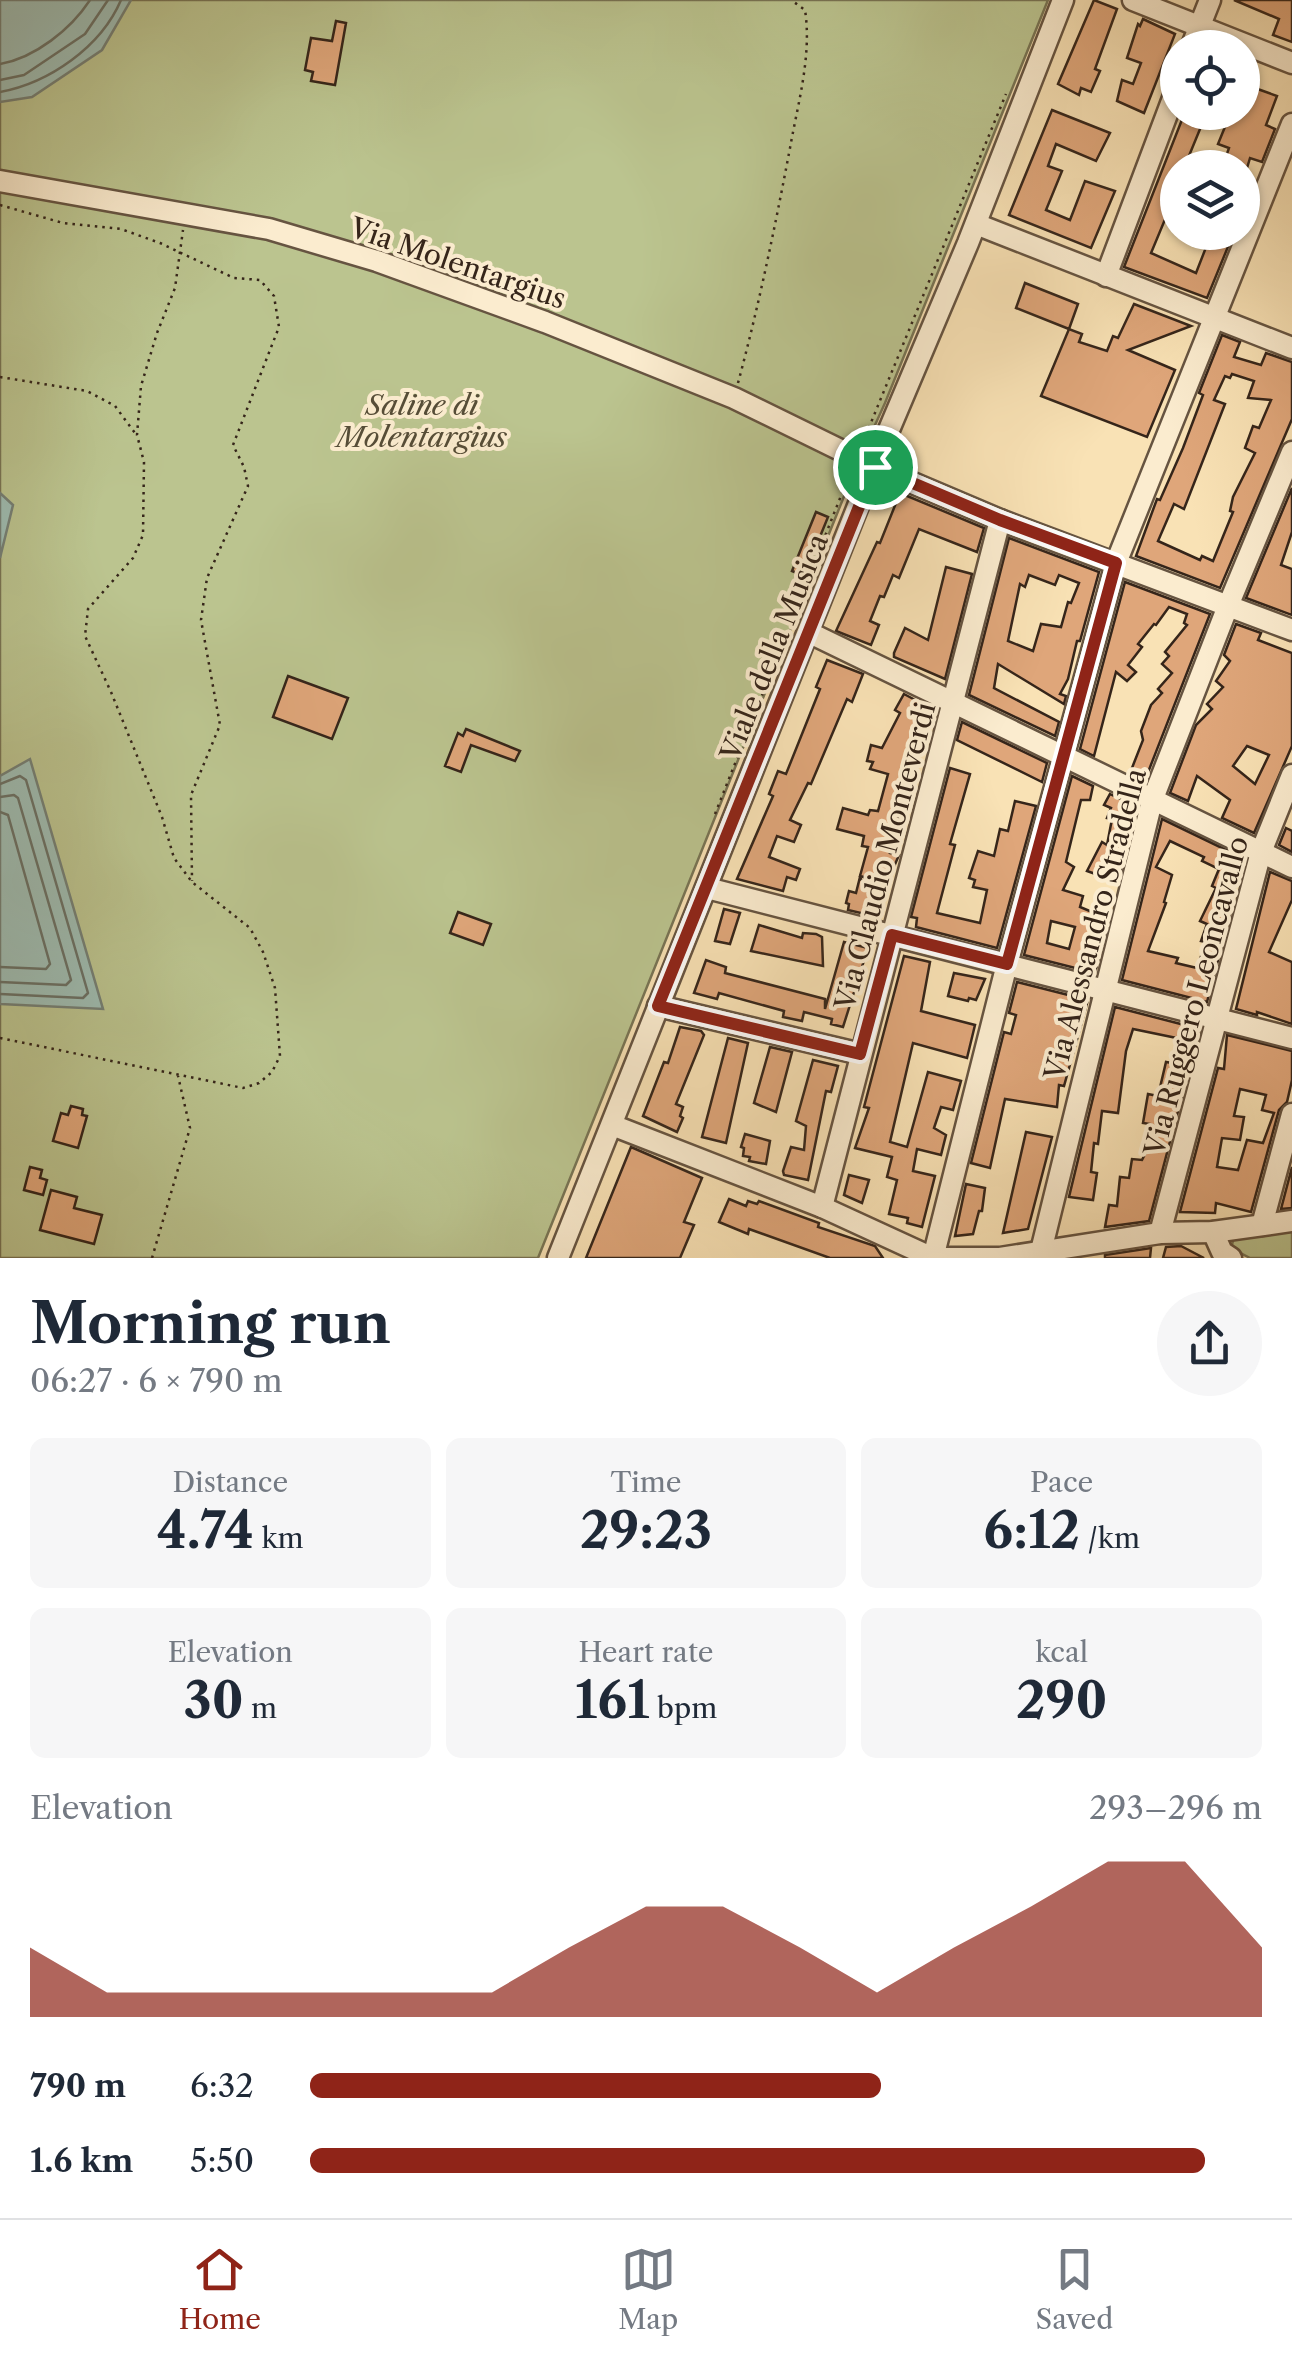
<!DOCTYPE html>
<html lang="en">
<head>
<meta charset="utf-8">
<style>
	body { margin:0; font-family:"Libre Caslon Text",serif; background:#f6f6f7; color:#1f2937; height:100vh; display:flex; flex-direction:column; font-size:38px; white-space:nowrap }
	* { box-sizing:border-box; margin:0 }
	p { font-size:32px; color:#747a83 }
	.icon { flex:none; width:55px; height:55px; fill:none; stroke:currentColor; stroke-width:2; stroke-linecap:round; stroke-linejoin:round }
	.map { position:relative; height:1258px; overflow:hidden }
	.details { display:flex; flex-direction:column; background:#fff; flex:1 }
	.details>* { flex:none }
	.fabs { position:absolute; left:1160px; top:30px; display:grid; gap:20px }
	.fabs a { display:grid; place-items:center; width:100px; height:100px; border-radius:50%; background:#fff; box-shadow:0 2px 8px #0004; font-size:50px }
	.pin { position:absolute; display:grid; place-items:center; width:85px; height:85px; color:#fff; margin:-42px; border:5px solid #fff; border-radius:50%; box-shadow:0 2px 10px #0007 }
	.round { display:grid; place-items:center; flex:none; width:105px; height:105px; border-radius:52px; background:#f6f6f7 }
	.headline { display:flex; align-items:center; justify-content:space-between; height:170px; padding:0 30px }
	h1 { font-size:55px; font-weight:700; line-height:75px }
	.figures { display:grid; grid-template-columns:repeat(3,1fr); gap:15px; height:170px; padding:10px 30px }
	.figures div { display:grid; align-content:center; border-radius:15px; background:#f6f6f7; text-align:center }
	.figures b { font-size:50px; font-weight:700 }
	.figures small { font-size:28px; font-weight:400 }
	.figures p { font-size:28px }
	.chart { height:280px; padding:20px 30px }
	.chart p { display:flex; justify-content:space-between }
	.chart svg { width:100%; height:180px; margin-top:10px; fill:#8f2418; opacity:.7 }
	ul { padding:0 30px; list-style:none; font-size:32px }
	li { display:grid; grid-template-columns:160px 120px 1fr; align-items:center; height:75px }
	li i { height:25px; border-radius:12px; background:#8f2418 }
	.tab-bar { display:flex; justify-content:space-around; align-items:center; height:140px; border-top:2px solid #e0e1e3; background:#fff; font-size:28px; color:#747a83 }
	.tab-bar a { display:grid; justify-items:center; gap:5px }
	.tab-bar .current { color:#8f2418 }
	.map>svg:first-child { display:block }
	.green { fill:#bbc48f; stroke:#787454; stroke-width:2.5 }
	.water { fill:#9ebdb3; stroke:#748076; stroke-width:2.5 }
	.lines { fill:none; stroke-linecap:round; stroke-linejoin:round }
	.shore { stroke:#6a7166; stroke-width:2.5 }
	.building { fill:#dfa67a; stroke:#35251a; stroke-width:2.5; fill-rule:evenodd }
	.minor-casing { stroke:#665441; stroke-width:25 }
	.path { stroke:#35251a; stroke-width:2.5; stroke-dasharray:2.5 5; stroke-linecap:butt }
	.minor { stroke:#fbeccf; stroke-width:20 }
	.route-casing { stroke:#fff; stroke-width:20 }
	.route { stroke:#8f2418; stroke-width:12 }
	.labels { text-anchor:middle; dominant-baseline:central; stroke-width:8; stroke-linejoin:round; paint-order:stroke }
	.street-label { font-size:28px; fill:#35251a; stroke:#fbeccf }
	.park-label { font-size:28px; font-style:italic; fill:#564d37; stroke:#fbeccf }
</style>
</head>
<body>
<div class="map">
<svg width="1292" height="1258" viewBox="0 0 1292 1258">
	<rect width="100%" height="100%" fill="#f9e2b5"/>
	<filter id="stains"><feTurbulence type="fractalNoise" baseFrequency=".002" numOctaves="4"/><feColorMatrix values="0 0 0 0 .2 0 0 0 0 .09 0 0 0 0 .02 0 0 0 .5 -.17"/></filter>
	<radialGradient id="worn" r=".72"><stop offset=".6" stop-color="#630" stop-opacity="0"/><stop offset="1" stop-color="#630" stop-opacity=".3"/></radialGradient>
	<g class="green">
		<polygon points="0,0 1048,0 885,403 855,469 538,1258 0,1258"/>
		<polygon points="1292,1227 1292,1258 1250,1258 1231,1248 1235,1234"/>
	</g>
	<g class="water">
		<polygon points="0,0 131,0 102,50 32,97 0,102"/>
		<polygon points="0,493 13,505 0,558"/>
		<polygon points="30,759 103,1009 0,1004 0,776"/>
	</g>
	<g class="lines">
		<g class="shore">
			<path d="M0 64C35 58 71 29 90 0"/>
			<polyline points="0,80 24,75 85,34 108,0"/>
			<path d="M0 92C49 83 101 47 121 0"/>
			<polyline points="0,784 20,776 26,780 88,993 83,998 0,994"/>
			<polyline points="0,797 14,795 18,798 71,980 66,985 0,982"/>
			<polyline points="0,812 8,815 50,964 46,969 0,967"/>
		</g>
	</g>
	<g class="building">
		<polygon points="1094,0 1117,9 1095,69 1100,71 1091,92 1081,88 1079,95 1058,84"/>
		<polygon points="1234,0 1292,0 1292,42 1273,35 1279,19"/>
		<polygon points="1143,19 1175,34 1144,113 1117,101 1122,80 1133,84 1141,63 1127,58 1138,24 1140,26"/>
		<polygon points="336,21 346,23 335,85 311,81 313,72 305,70 311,38 332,41"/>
		<polygon points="1252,87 1277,96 1266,125 1275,129 1262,162 1250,158 1247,168 1222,168 1229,148 1218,144 1231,112 1242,112"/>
		<polygon points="1052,110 1110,133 1096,161 1056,144 1048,166 1062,171 1046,210 1070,220 1085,181 1115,191 1091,248 1009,215"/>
		<polygon points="1185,112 1207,112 1184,168 1178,168 1174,192 1176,193 1151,253 1196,273 1212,232 1234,232 1207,298 1124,267"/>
		<polygon points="1025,283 1078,304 1069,329 1016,308"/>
		<polygon points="1134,304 1191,326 1128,350 1175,370 1147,437 1041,396 1069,329 1082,334 1079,342 1107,351 1113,336 1118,338"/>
		<path d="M1222 335 1240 342 1234 357 1261 365 1266 353 1292 362V419L1220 588 1136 556 1157 499 1160 500 1183 448 1203 395 1199 393ZM1232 374 1254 381 1248 398 1271 400 1259 428 1253 426 1245 448 1255 453 1233 497 1230 511 1233 512 1213 561 1202 556 1200 560 1158 541 1174 504 1184 509 1225 404 1214 400 1225 376 1230 378Z"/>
		<polygon points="1292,488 1292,532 1281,565 1292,569 1292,615 1246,598"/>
		<polygon points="900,493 984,528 977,552 919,529 899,578 893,575 884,597 880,596 870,621 879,625 871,645 836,631 877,542 880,543"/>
		<polygon points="816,512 828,517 804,576 792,571"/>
		<path d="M1009 538 1099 572 1080 641H1077L1068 679 1060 694 1066 696 1064 704 998 664 994 688 1059 722 1055 736 969 695ZM1029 575 1055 585 1059 575 1079 583 1071 603 1068 602 1061 627 1041 624 1033 651 1008 641 1020 584 1025 587Z"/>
		<polygon points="946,567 972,574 945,679 894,657 894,653 905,628 928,640"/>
		<polygon points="1125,582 1210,614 1145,780 1130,773 1143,740 1141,731 1151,705 1162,693 1158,689 1172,673 1162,664 1169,656 1165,652 1187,625 1184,623 1187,614 1169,607 1156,625 1154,624 1138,644 1142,647 1128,665 1136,672 1127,681 1116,672 1094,756 1080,749"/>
		<path d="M1236 624 1261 633 1258 640 1292 653V746L1254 833 1222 818 1230 800 1197 776 1188 801 1170 793 1196 725 1212 709 1207 704 1223 687 1216 681 1230 661 1224 655ZM1247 746 1269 755 1255 784 1233 766Z"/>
		<polygon points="827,660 863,674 852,702 847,699 811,784 808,783 790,820 801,825 794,842 777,836 769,857 800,869 796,880 787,877 783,891 737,879 773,796 769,794 778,771 786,774 820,689 816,687"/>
		<polygon points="288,676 348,698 332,739 273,717"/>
		<polygon points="904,694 932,709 916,745 911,743 896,792 904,794 890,853 899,855 887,883 860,876 868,847 862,846 864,836 837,829 843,808 868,815 870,810 878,811 888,774 870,769 873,762 867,761 871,745 882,748 900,713 895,710"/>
		<polygon points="962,722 1047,763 1042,782 957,740"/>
		<polygon points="466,729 520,751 515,761 471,745 461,772 445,766 458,733 463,736"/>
		<polygon points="950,768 970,774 950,844 955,845 937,913 980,923 987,890 973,887 975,880 969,878 978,851 994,856 1000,829 1008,831 1015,801 1036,806 997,948 916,927 917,918 911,917"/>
		<path d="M1072 776 1093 786 1090 800H1081L1066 862 1074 867 1063 890 1083 896 1080 907 1109 919 1095 973 1024 955ZM1051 921 1075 927 1069 949 1047 943Z"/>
		<polygon points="1110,794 1136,807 1118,882 1087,871 1102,842 1107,845 1112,819 1107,818 1111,808 1104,805"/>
		<path d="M1162 819 1245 859 1230 901 1233 903 1207 1002 1122 980ZM1170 841 1204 857 1202 861 1219 869 1212 886 1216 888 1200 921 1207 924 1201 941 1206 942 1197 968 1176 963 1178 958 1148 951 1166 903 1164 902 1172 875 1156 867Z"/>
		<polygon points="1286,828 1292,831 1292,852 1279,845"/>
		<polygon points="1270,872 1292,881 1292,900 1269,952 1292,962 1292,1024 1257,1012 1257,1015 1236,1009"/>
		<polygon points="860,877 876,908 865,914 848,910 849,904 846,903 849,891 856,893"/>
		<polygon points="724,909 740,913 730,944 715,941"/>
		<polygon points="458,912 491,924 483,945 450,933"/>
		<polygon points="759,925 802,938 803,933 816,934 822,937 823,966 751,951"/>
		<polygon points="844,942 868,948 843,1027 831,1024 832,1019 804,1012 802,1021 783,1017 784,1011 719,993 717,999 694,993 706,960 726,967 725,973 825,999 825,1009"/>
		<polygon points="904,956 930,962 921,1011 975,1025 967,1058 913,1043 890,1142 907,1147 928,1072 961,1081 953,1110 941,1107 934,1128 946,1135 941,1155 917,1149 913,1171 935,1176 922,1227 907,1223 908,1218 889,1214 897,1180 887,1177 892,1157 855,1148 869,1108 864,1107"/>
		<polygon points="954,973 985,979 976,1000 969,998 968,1001 948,996"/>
		<polygon points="1017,982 1088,1000 1064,1086 1059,1085 1057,1107 1005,1099 990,1168 971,1163 1004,1032 1011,1034 1016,1015 1009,1013"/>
		<polygon points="1115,1007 1200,1029 1196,1042 1133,1029 1126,1051 1118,1113 1102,1111 1098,1144 1094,1143 1091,1172 1097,1173 1093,1200 1069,1197"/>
		<polygon points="680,1027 701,1031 704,1035 676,1104 683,1107 680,1116 683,1118 677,1132 643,1116 664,1062 668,1063"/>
		<path d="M1227 1035 1292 1051V1080L1287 1102 1279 1110 1251 1212 1216 1203 1215 1213 1180 1212 1218 1068 1224 1069ZM1240 1089 1266 1095 1262 1110 1274 1113 1263 1143 1247 1140 1238 1170 1217 1167 1222 1138 1240 1140 1244 1117 1234 1116Z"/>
		<polygon points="728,1038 748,1043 726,1143 702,1137"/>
		<polygon points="770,1047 792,1052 776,1112 754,1103"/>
		<polygon points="1173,1059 1191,1062 1149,1221 1105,1227 1109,1205 1117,1206 1120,1177 1129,1178 1132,1159 1142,1160 1145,1154 1150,1124 1143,1123 1148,1094 1158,1096 1166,1062 1172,1063"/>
		<polygon points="813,1060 838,1066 831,1092 826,1091 808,1180 784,1175 783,1171 791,1147 804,1150 806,1126 796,1121"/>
		<polygon points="71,1106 83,1109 82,1115 87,1116 78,1148 53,1141 61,1113 68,1115"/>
		<polygon points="1026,1132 1052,1137 1028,1229 1003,1233"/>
		<polygon points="745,1134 770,1141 766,1164 749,1161 750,1157 743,1156 744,1148 741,1147"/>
		<polygon points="631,1147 702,1178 684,1222 694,1225 680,1258 586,1258"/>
		<polygon points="30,1167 42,1170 40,1178 47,1180 43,1195 24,1190"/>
		<polygon points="1292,1167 1292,1208 1281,1209"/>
		<polygon points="849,1175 869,1180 862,1203 844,1195"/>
		<polygon points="966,1184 985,1188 982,1211 979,1211 973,1234 955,1236"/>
		<polygon points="51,1190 77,1197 74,1208 102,1215 94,1244 40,1230"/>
		<polygon points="729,1199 746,1206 748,1201 757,1204 759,1201 819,1223 818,1227 875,1246 883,1258 830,1258 749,1229 748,1234 719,1222"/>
		<polygon points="1181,1246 1204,1258 1163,1258 1166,1247"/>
		<polygon points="1151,1248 1150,1258 1105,1258 1105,1255"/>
	</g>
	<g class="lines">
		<defs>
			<g id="minor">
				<polyline points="1133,0 1292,63"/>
				<polyline points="1191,48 1210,0"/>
				<polyline points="0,181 269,229 377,261 545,322 734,398 875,467 1000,520 1292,630"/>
				<polyline points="976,224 1292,348"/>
				<polyline points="1106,276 1178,85"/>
				<polyline points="810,633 1292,867"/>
				<polyline points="707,888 1292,1038"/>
				<polyline points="658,1006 861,1054"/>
				<polyline points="612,1125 822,1207 933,1258 1000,1258 1160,1233 1213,1232 1292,1221"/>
				<polyline points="822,1207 1000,520"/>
				<polyline points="1262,1225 1292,1114"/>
				<polyline points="1213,1232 1222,1252 1231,1258"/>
				<polyline points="1160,1233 1261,852 1292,775"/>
				<polyline points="1041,1251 1152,801 1228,606 1292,452"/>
				<polyline points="558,1258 880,451 968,243 1063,0"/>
				<polyline points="933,1258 1007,964 1116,563 1292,124"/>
			</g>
		</defs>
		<use href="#minor" class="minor-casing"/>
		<g class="path">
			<polyline points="0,205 63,223 121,229 160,243 234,278 260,280 274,296 279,327 233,445 244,467 248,486 207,578 201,620 220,725 191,795 192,881"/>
			<polyline points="0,377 87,391 115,406 135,433"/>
			<path d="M738 383C759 305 775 227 790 148 798 103 812 55 805 10L791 0"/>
			<polyline points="863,442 1006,94"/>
			<polyline points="715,814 850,473"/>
			<polyline points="0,1038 243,1088 259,1083 272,1072 280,1056 275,988 263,952 250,928 192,882 174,858 162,817 111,692 85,636 88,609 133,558 143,535 144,462 137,435 141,386 157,333 175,288 183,230"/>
			<polyline points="152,1258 190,1128 178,1076"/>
		</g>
		<use href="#minor" class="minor"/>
	</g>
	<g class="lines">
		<defs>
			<polygon id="route" points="875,467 1000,520 1116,563 1007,964 892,935 860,1054 658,1006"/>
		</defs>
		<use href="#route" class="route-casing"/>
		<use href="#route" class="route"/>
	</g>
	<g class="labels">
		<g class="street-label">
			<text transform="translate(458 263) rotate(19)">Via Molentargius</text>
			<text transform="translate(774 647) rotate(-68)">Viale della Musica</text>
			<text transform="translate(885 856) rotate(-75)">Via Claudio Monteverdi</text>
			<text transform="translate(1095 924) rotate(-75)">Via Alessandro Stradella</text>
			<text transform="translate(1196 996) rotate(-75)">Via Ruggero Leoncavallo</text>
		</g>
		<g class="park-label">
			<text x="422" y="405">Saline di<tspan x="422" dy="32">Molentargius</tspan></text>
		</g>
	</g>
	<rect width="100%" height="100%" filter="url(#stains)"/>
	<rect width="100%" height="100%" fill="url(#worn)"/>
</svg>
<div class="fabs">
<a><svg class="icon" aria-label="locate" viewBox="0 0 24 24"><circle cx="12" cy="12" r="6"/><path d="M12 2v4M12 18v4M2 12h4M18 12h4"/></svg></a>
<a><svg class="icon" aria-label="layers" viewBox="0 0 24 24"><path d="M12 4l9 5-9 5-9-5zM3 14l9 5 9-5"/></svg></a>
</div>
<div class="pin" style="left:875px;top:467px;background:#1e9e55"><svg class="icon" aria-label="arrive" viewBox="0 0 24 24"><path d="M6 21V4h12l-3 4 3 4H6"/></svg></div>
</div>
<section class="details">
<div class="headline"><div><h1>Morning run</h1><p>06:27 · 6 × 790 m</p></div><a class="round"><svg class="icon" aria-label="share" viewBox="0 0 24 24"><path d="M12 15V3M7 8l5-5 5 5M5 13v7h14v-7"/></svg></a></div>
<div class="figures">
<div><p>Distance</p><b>4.74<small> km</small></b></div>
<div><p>Time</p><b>29:23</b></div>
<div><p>Pace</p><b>6:12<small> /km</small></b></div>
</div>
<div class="figures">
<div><p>Elevation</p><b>30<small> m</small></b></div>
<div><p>Heart rate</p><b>161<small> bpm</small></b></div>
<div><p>kcal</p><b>290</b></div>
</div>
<div class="chart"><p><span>Elevation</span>293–296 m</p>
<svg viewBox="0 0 160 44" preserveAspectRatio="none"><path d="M0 44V27L10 38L20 38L30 38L40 38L50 38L60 38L70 27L80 17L90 17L100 27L110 38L120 27L130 17L140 6L150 6L160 27V44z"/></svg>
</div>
<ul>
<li><b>790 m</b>6:32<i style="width:60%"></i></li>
<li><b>1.6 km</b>5:50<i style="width:94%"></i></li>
</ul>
</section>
<nav class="tab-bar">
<a class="current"><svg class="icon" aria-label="home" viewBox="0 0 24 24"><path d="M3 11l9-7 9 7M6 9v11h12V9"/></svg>Home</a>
<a><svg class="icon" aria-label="map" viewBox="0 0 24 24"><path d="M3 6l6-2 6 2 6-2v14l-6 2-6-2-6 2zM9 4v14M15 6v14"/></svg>Map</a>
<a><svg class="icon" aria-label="saved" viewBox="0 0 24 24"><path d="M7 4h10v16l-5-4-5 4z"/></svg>Saved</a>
</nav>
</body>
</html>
